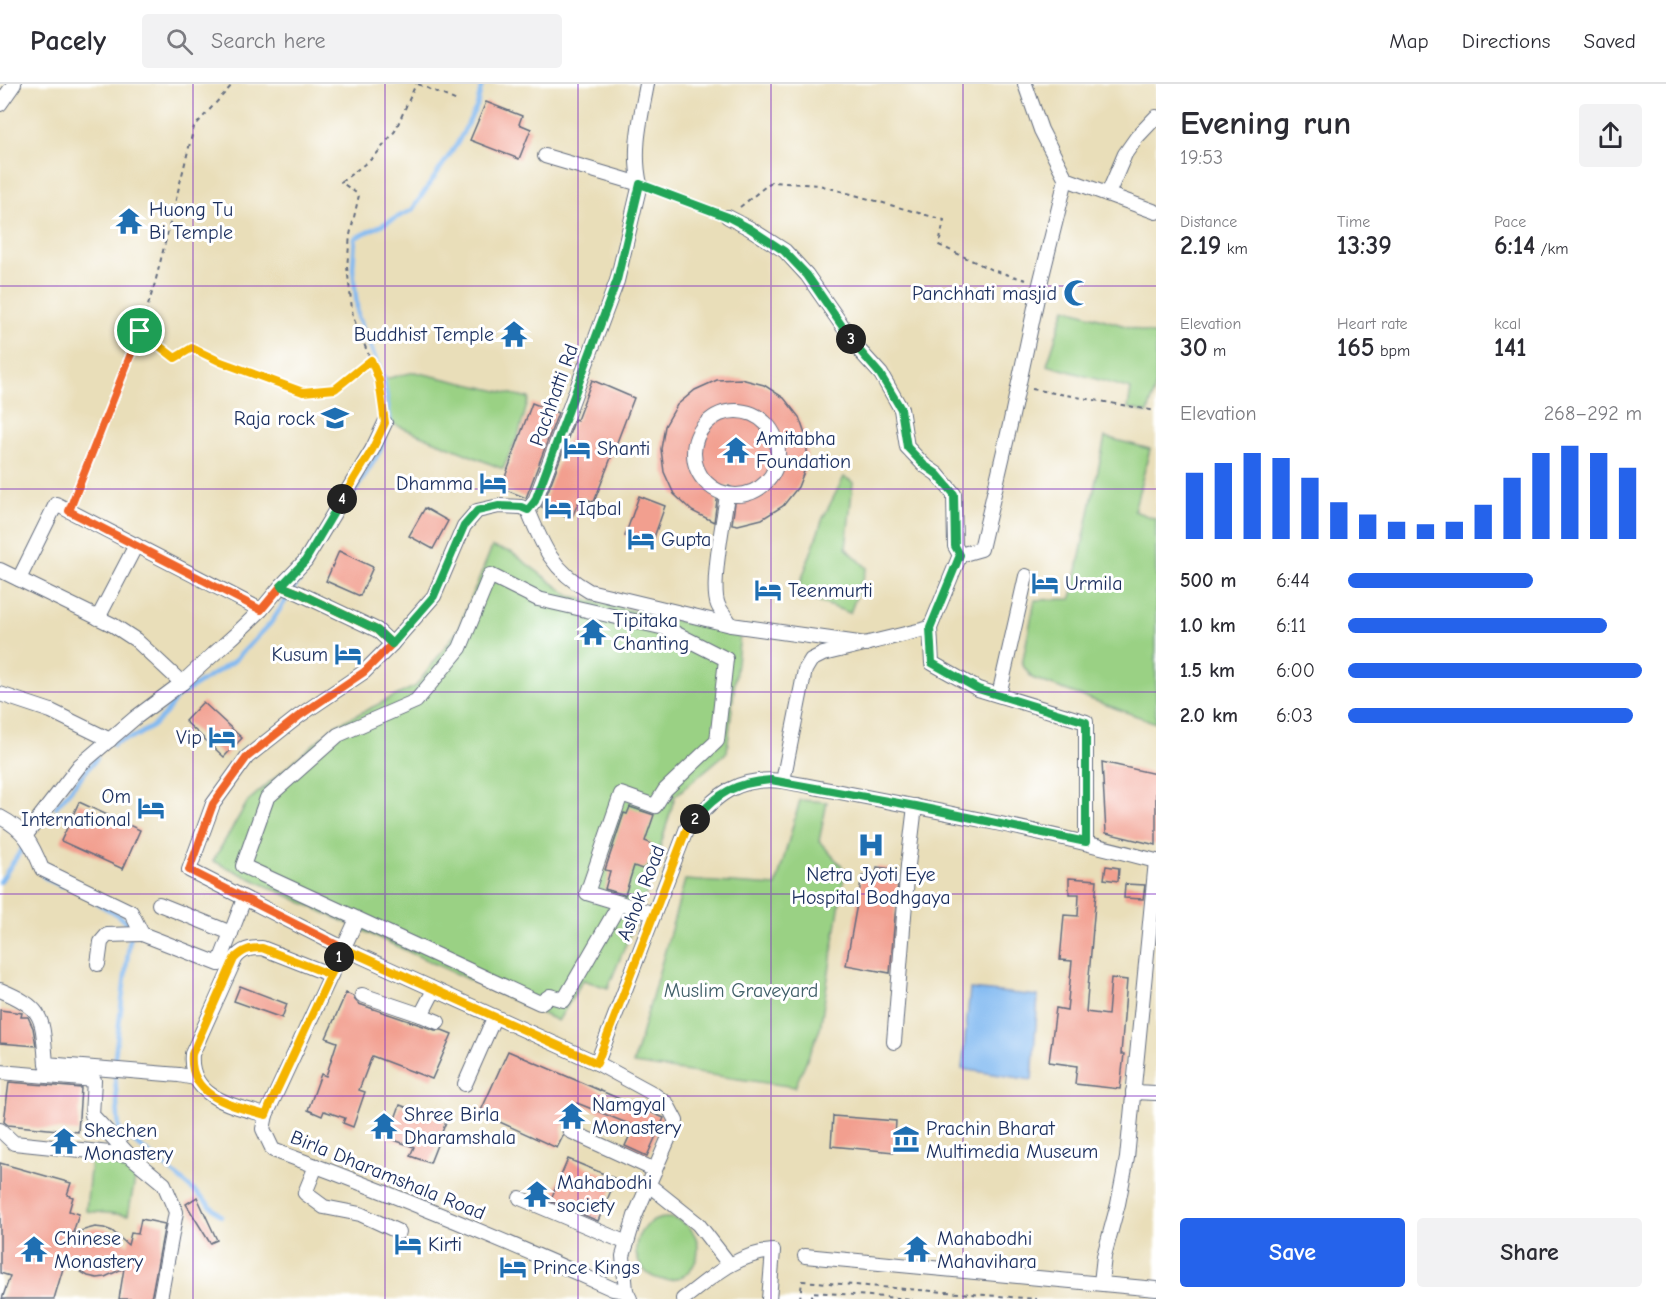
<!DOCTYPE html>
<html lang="en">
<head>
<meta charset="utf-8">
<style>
	body { margin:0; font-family:"Comic Neue",sans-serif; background:#f2f2f3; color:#2b2b33; height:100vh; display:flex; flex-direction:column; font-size:22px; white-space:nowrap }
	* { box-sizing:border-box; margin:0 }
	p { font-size:20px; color:#7c7c81 }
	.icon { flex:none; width:33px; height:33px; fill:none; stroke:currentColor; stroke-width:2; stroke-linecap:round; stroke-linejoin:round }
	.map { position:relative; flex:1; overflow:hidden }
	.side { display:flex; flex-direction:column; background:#fff; width:510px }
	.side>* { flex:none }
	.pin { position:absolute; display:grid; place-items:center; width:51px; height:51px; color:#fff; margin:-26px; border:3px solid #fff; border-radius:50%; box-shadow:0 2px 6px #0007 }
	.km { position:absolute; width:30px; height:30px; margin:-15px; border-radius:50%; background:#222; color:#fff; font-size:16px; line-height:30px; text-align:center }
	.round { display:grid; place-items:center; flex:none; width:63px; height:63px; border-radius:6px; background:#f2f2f3 }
	.headline { display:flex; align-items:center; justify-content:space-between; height:102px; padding:0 24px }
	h1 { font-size:33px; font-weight:700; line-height:45px }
	.metrics { display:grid; grid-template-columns:repeat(3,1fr); gap:9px; height:102px; padding:6px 24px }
	.metrics div { display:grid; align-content:center }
	.metrics b { font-size:26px; font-weight:700 }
	.metrics small { font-size:16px; font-weight:400 }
	.metrics p { font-size:16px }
	.chart { height:168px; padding:12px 24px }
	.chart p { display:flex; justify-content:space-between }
	.chart svg { width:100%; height:108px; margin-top:6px; stroke:#2563eb; stroke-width:6 }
	.action { display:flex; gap:12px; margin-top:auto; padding:12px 24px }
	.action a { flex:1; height:69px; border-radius:6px; background:#2563eb; color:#fff; font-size:24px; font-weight:700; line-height:69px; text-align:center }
	.action a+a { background:#f2f2f3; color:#2b2b33 }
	ul { padding:0 24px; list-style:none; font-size:20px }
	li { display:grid; grid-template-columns:96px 72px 1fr; align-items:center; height:45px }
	li i { height:15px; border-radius:8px; background:#2563eb }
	header { display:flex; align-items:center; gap:36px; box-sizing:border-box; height:84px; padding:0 30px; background:#fff; border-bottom:2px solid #e1e1e2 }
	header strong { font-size:28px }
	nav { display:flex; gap:33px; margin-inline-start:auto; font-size:21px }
	.search { width:420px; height:54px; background:#f2f2f3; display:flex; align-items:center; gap:15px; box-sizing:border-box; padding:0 21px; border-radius:6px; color:#7c7c81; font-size:22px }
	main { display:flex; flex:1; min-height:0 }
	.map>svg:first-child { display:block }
	.green { fill:#9ad184; stroke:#5a8071; stroke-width:1.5 }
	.water { fill:#81b9f1; stroke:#4e74a8; stroke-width:1.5 }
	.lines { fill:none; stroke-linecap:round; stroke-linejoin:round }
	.stream { stroke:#81b9f1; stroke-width:4.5 }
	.building { fill:#f29f8f }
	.minor-casing { stroke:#636c7e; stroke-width:16 }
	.path { stroke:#636c7e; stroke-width:2; stroke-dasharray:4.5 4.5; stroke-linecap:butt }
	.minor { stroke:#fff; stroke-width:14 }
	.split-1-casing { stroke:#fff; stroke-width:12 }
	.split-2-casing { stroke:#fff; stroke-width:12 }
	.split-3-casing { stroke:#fff; stroke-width:12 }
	.split-4-casing { stroke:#fff; stroke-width:12 }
	.split-5-casing { stroke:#fff; stroke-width:12 }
	.split-1 { stroke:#f0652b; stroke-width:8 }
	.split-2 { stroke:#f5b400; stroke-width:8 }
	.split-3 { stroke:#22a559; stroke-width:8 }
	.split-4 { stroke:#22a559; stroke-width:8 }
	.split-5 { stroke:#f5b400; stroke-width:8 }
	.grid { fill:none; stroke:#7b2cbf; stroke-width:1.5; stroke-opacity:0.55 }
	.labels { text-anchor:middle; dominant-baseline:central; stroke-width:6; stroke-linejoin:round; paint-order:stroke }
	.poi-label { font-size:20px; fill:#1b2f5e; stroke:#fff; text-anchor:start }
	.street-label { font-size:20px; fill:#1b2f5e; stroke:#fff }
	.park-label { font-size:20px; fill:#416069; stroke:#fff }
</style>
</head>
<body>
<header>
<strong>Pacely</strong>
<div class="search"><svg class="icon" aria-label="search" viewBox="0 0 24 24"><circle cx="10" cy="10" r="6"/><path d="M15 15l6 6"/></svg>Search here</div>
<nav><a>Map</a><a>Directions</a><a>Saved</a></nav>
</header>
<main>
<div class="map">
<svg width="1156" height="1215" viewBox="0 0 1156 1215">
	<rect width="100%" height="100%" fill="#fff"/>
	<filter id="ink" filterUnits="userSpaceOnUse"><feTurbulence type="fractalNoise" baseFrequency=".0167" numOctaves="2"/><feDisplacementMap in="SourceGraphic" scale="12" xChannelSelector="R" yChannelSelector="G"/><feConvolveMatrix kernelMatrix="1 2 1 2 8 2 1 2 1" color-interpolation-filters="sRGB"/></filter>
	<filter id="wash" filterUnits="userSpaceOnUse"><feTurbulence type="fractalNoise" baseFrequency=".008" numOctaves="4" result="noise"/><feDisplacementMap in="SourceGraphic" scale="24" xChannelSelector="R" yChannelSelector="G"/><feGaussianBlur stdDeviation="1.35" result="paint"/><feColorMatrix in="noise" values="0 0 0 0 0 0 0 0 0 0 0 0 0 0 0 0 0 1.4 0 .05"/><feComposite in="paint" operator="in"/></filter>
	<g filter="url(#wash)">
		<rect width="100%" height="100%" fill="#e9deb9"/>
		<g class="green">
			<polygon points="1065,224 1156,251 1156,300 1148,329 1128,324 1131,305 1047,281"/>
			<polygon points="415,288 529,314 519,349 503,385 391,339 384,295"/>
			<polygon points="1105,353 1150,365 1134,427 1156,435 1156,639 1032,594 1022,580 1035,516 1071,515"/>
			<polygon points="844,393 853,398 846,464 867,484 850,529 819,518 798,506 823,434"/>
			<polygon points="492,463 511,468 570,512 740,551 727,668 675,712 647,808 608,904 583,896 558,937 213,777 248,717 336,641 416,602 458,546"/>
			<polygon points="800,716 827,718 819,757 845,786 820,945 795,1003 633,980 685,796 776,802"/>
			<polygon points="91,1075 131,1080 137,1086 128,1131 86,1127"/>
			<circle cx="667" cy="1165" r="31"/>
		</g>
		<polygon class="water" points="970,905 1038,912 1032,996 962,985"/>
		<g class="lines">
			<g class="stream">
				<polyline points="391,341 384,295 358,233 353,184 355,154 412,126 457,60 477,22 482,0"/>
				<polyline points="354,409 380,367 385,354"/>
				<polyline points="113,661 116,658 136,652 153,642 166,629 177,613 234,577 270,540 310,480"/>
				<polyline points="56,723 97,674"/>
				<polyline points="43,792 49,796 62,802"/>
				<polyline points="0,798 26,759"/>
				<polyline points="97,819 118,831 132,842"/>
				<path d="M130 853 114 980 119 1046C154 1074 189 1100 221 1132"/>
			</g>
		</g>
		<g id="blocks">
			<g class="building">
				<polygon points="486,18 522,32 519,40 531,45 519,75 470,56"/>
				<polygon points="741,295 764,301 784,314 799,333 807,356 807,380 798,403 783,422 762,435 738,441 732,440 736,412 733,404 729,402 723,403 718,409 714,438 692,427 674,410 664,388 661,365 665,342 677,321 695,306 717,296"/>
				<polygon points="592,296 634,314 594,418 581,413 571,435 542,423 575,335 577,336"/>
				<polygon points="532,319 558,329 526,414 501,404"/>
				<polygon points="639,412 665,422 651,462 625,452"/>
				<polygon points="425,424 448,437 433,465 409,452"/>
				<polygon points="339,467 373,483 360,512 326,497"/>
				<polygon points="203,618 242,654 224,673 185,637"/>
				<polygon points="1102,678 1156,690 1156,761 1106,749"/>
				<polygon points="79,718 140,746 123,785 61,757"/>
				<polygon points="630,723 654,731 645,757 650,759 653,765 647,783 642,785 634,782 625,811 605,805 610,787 605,786 624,729 627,730"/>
				<polygon points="1106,782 1119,784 1118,797 1104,795"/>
				<polygon points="877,783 891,785 889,796 898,798 890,889 846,881 862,792 875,795"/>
				<polygon points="1069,794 1097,796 1086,928 1108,931 1111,894 1127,896 1121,970 1124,970 1120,1005 1075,1000 1077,982 1049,978 1056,924 1067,926 1072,877 1060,876 1064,831 1078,832 1079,810 1069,810"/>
				<polygon points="1125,800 1145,801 1143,815 1124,814"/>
				<polygon points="240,902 287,920 282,934 234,917"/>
				<polygon points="346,909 353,912 355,916 359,920 435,946 442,946 452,950 432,995 372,972 359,1006 365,1008 353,1043 343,1039 345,1034 324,1027 322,1032 308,1026 321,990 326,992 337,958 326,954"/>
				<polygon points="0,926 22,929 21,933 28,933 33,944 36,962 0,959"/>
				<polygon points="508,967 664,1034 647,1072 625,1062 634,1042 577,1019 569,1038 564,1040 562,1044 563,1052 557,1064 480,1029"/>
				<polygon points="9,998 81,1004 78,1048 8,1041 4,1038"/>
				<polygon points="400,1021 446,1038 430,1079 410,1072 414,1063 388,1054"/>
				<polygon points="833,1032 896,1037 894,1068 831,1062"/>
				<polygon points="568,1075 616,1095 598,1137 550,1117"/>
				<polygon points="0,1079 71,1099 67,1111 73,1113 69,1127 79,1130 73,1149 95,1143 104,1144 112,1147 128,1161 131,1149 138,1150 141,1135 165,1140 151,1215 119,1215 124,1184 105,1193 97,1194 88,1192 81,1188 67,1171 54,1215 2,1215 10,1192 0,1189"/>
				<polygon points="197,1113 217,1156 210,1159 186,1120"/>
			</g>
		</g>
	</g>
	<g filter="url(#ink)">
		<use href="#blocks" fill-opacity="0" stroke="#636c7e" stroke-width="1.5"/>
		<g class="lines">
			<defs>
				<g id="minor">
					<polyline points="1025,0 1041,46 1066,95 1156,128"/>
					<polyline points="0,20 14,0"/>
					<polyline points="545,72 640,100"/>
					<polyline points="1066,95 1040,200 1010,341 981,465 960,471 930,544 932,579 978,605 1086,638 1086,758"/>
					<polyline points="1108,110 1125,70 1137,53 1156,33"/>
					<polyline points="728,133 749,144 785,167 807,191 860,267 881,290 901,325 907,363 924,381 937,390 954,410 955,462 960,471"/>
					<circle cx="736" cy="369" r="42"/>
					<path d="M727 411C724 435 710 502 718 521 721 528 727 534 731 541"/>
					<path d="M528 426C543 463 553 487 589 507L731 541 866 560"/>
					<polyline points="0,486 113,541 136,556 182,599"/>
					<polyline points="19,495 56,420 261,526"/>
					<polyline points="281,502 299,509 377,546 392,560"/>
					<polyline points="98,534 136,461"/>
					<polyline points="0,610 51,627 110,656"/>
					<polyline points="999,611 1026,492"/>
					<polyline points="783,697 805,586 811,576 823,570 930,544"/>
					<path d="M0 733C25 746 32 760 42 785L131 828 142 850 219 880 244 815"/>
					<polyline points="25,752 80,681 135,634 182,599 196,586 235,551 261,526 281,502 305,477 372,366 385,339"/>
					<polyline points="620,819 587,809 621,710 655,722 665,706 717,657 726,575 665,544 538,515 490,491 460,564 416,617 338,651 267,714 243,782 540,919 550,912 564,916 620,819 654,830"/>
					<polyline points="159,820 231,849"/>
					<path d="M357 835 266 1031 263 1045 273 1066C388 1108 502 1155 613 1205L626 1207"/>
					<polyline points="98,880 101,858 107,851 142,850"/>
					<path d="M0 906C46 925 42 934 46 980L179 991 195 994"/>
					<polyline points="362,911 421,931 434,906"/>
					<polyline points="421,931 438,938"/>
					<polyline points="894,958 908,781 915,722"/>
					<path d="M597 979 343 864 189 786 213 720 247 673 299 632 364 588 392 560 434 512 464 442 477 427 499 422 521 423 528 426 535 417 617 197 640 100C632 66 641 33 647 0"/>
					<polyline points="0,988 94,996 92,1031 129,1071 164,1100 176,1128 160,1215"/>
					<polyline points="465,1000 494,934"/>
					<polyline points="1133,1008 1156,1009"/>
					<path d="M266 1031C234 1022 188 1014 192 970L235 875C242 865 249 864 262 864L331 891"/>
					<polyline points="0,1046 14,1059 129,1071"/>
					<polyline points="570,1047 655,1086"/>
					<polyline points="316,1082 305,1109 324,1123 360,1130 399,1148"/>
					<polyline points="649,1101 698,1140 729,1180"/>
					<polyline points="520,1114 627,1159"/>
					<polyline points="805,1172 1156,1205"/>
					<polyline points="1101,1199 1104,1172 1118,1120 1127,1074 1156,777"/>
					<path d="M630 1215 626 1207 623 1172 635 1132 676 1037 667 1020 652 1009 597 979 687 744C716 711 737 692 783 697 908 721 1033 744 1156 777"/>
					<path d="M683 1215C711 1194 736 1170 773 1167L769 1215"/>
				</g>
			</defs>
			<use href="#minor" class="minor-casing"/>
			<g class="path">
				<polyline points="418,0 457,17"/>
				<polyline points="653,105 715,128"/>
				<polyline points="740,123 771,98 819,101 944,136 939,161 992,186 1026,196"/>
				<polyline points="140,247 155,199 194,43 233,0"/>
				<polyline points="1032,305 1156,327"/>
				<polyline points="383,325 379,296 353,233 347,183 350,151 359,111 341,98 374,73 395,47 416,0"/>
				<polyline points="74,413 140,247 175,274 191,264 221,278 302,308 335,305 371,276"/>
				<polyline points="800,1215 802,1197 1037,1215"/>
				<polyline points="812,1215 812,1208 913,1215"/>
			</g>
			<use href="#minor" class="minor"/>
		</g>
	</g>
	<g class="lines" filter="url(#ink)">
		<defs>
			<polyline id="split-1" points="140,247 69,427 261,526 281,502 299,509 377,546 392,560 364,588 299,632 247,673 213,720 189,786 343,864 339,873"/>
			<path id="split-2" d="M339 873C316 923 293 972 270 1021L266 1031C234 1022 188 1014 192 970L234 875C243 866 249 864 262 864L331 891 343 864 597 979 687 744 695 735"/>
			<path id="split-3" d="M695 735C719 708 735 699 771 696L915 722 1086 758V638L978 605 932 579 930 544 960 471 955 462 954 410 937 390 924 381 907 363 901 325 880 290 860 267 851 255"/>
			<polyline id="split-4" points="342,415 305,477 281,502 299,509 377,546 392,560 434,512 464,442 477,427 499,422 521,423 528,426 535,417 617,196 640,100 728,133 749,144 784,167 807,191 851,255"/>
			<polyline id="split-5" points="140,247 175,274 192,264 221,278 303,308 335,305 371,276 379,296 385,339 372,366 342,415"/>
		</defs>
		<use href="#split-1" class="split-1-casing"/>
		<use href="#split-2" class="split-2-casing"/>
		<use href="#split-3" class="split-3-casing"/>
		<use href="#split-4" class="split-4-casing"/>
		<use href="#split-5" class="split-5-casing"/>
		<use href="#split-1" class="split-1"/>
		<use href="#split-2" class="split-2"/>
		<use href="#split-3" class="split-3"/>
		<use href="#split-4" class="split-4"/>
		<use href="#split-5" class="split-5"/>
	</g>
	<path class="grid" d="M193 0V1215M385 0V1215M578 0V1215M771 0V1215M963 0V1215M0 202H1156M0 405H1156M0 608H1156M0 810H1156M0 1012H1156"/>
	<defs>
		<symbol id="temple-bare" viewBox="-9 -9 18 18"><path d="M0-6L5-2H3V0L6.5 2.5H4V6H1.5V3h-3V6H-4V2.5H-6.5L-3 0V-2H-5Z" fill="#1f6fb2" stroke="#fff" stroke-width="2.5" paint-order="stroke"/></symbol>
		<symbol id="mosque-bare" viewBox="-9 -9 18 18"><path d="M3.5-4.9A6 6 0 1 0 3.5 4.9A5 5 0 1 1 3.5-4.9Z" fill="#1f6fb2" stroke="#fff" stroke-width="2.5" paint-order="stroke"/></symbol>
		<symbol id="university-bare" viewBox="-9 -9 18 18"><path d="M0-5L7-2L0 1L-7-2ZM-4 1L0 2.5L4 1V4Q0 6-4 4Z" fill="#1f6fb2" stroke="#fff" stroke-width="2.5" paint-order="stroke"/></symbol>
		<symbol id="hotel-bare" viewBox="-9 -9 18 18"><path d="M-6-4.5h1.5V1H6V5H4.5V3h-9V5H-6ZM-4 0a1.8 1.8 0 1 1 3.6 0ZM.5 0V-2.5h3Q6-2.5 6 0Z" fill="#1f6fb2" stroke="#fff" stroke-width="2.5" paint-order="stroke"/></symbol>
		<symbol id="hospital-bare" viewBox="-9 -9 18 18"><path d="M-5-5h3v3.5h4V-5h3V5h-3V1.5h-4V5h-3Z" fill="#1f6fb2" stroke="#fff" stroke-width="2.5" paint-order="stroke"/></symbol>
		<symbol id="museum-bare" viewBox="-9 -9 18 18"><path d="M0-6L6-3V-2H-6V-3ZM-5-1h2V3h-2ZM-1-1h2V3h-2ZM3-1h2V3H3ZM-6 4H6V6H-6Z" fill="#1f6fb2" stroke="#fff" stroke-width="2.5" paint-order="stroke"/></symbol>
	</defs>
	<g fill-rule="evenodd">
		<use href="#temple-bare" x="110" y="118" width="38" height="38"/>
		<use href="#mosque-bare" x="1058" y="190" width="38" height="38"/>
		<use href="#temple-bare" x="495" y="231" width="38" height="38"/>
		<use href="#university-bare" x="316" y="315" width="38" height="38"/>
		<use href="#hotel-bare" x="558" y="345" width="38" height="38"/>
		<use href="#temple-bare" x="717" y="347" width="38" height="38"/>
		<use href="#hotel-bare" x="474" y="380" width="38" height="38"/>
		<use href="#hotel-bare" x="539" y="405" width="38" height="38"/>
		<use href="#hotel-bare" x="622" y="436" width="38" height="38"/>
		<use href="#hotel-bare" x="1026" y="480" width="38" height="38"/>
		<use href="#hotel-bare" x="749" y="487" width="38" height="38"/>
		<use href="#temple-bare" x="574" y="529" width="38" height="38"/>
		<use href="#hotel-bare" x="329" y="551" width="38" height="38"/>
		<use href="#hotel-bare" x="203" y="634" width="38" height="38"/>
		<use href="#hotel-bare" x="132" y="705" width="38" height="38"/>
		<use href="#hospital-bare" x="852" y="742" width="38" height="38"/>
		<use href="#temple-bare" x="553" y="1013" width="38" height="38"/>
		<use href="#temple-bare" x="365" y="1023" width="38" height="38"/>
		<use href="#museum-bare" x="887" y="1036" width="38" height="38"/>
		<use href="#temple-bare" x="45" y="1038" width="38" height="38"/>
		<use href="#temple-bare" x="518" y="1091" width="38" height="38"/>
		<use href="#hotel-bare" x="389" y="1141" width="38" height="38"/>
		<use href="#temple-bare" x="15" y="1146" width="38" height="38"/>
		<use href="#temple-bare" x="898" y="1146" width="38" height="38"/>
		<use href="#hotel-bare" x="494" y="1164" width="38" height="38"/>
	</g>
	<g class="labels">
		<g class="poi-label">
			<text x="149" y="125">Huong Tu<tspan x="149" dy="23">Bi Temple</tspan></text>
			<text x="1057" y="209" text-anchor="end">Panchhati masjid</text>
			<text x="494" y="250" text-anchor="end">Buddhist Temple</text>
			<text x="315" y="334" text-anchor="end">Raja rock</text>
			<text x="756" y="354">Amitabha<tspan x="756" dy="23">Foundation</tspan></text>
			<text x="597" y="364">Shanti</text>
			<text x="473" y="399" text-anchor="end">Dhamma</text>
			<text x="578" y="424">Iqbal</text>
			<text x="661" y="455">Gupta</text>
			<text x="1065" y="499">Urmila</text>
			<text x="788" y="506">Teenmurti</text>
			<text x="613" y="536">Tipitaka<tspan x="613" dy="23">Chanting</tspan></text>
			<text x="328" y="570" text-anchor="end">Kusum</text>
			<text x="202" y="653" text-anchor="end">Vip</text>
			<text x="131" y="712" text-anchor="end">Om<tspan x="131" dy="23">International</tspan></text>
			<text x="871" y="790" text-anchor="middle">Netra Jyoti Eye<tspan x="871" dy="23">Hospital Bodhgaya</tspan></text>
			<text x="592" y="1020">Namgyal<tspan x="592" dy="23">Monastery</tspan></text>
			<text x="404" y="1030">Shree Birla<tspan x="404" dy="23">Dharamshala</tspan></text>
			<text x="926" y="1044">Prachin Bharat<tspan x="926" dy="23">Multimedia Museum</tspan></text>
			<text x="84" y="1046">Shechen<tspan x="84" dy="23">Monastery</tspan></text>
			<text x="557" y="1098">Mahabodhi<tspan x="557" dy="23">society</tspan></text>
			<text x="54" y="1154">Chinese<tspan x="54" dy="23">Monastery</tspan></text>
			<text x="937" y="1154">Mahabodhi<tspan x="937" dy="23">Mahavihara</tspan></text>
			<text x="428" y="1160">Kirti</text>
			<text x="533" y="1183">Prince Kings</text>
		</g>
		<g class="street-label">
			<text transform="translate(554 311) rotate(-70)">Pachhatti Rd</text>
			<text transform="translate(641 809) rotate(-69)">Ashok Road</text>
			<text transform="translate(388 1091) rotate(22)">Birla Dharamshala Road</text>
		</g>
		<g class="park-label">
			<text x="741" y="906">Muslim Graveyard</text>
		</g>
	</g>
</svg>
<div class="pin" style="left:140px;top:247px;background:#1e9e55"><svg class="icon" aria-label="arrive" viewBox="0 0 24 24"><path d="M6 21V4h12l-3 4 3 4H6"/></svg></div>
<b class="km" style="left:339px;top:873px">1</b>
<b class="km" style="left:695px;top:735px">2</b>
<b class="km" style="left:851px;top:255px">3</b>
<b class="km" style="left:342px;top:415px">4</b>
</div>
<section class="side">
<div class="headline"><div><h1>Evening run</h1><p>19:53</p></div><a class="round"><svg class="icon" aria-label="share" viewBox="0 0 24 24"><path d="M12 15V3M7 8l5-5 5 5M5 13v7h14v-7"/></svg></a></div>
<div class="metrics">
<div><p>Distance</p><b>2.19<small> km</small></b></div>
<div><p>Time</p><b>13:39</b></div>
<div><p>Pace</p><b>6:14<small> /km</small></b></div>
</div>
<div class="metrics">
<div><p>Elevation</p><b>30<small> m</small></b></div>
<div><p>Heart rate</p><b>165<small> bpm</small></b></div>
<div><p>kcal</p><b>141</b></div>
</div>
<div class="chart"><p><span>Elevation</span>268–292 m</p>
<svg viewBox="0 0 160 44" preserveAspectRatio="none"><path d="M5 44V17M15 44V13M25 44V9M35 44V11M45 44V19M55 44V29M65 44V34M75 44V37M85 44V38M95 44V37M105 44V30M115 44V19M125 44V9M135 44V6M145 44V9M155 44V15"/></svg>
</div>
<ul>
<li><b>500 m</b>6:44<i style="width:63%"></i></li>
<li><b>1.0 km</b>6:11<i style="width:88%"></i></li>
<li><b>1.5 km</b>6:00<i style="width:100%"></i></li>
<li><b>2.0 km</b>6:03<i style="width:97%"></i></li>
</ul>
<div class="action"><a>Save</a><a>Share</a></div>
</section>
</main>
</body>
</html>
